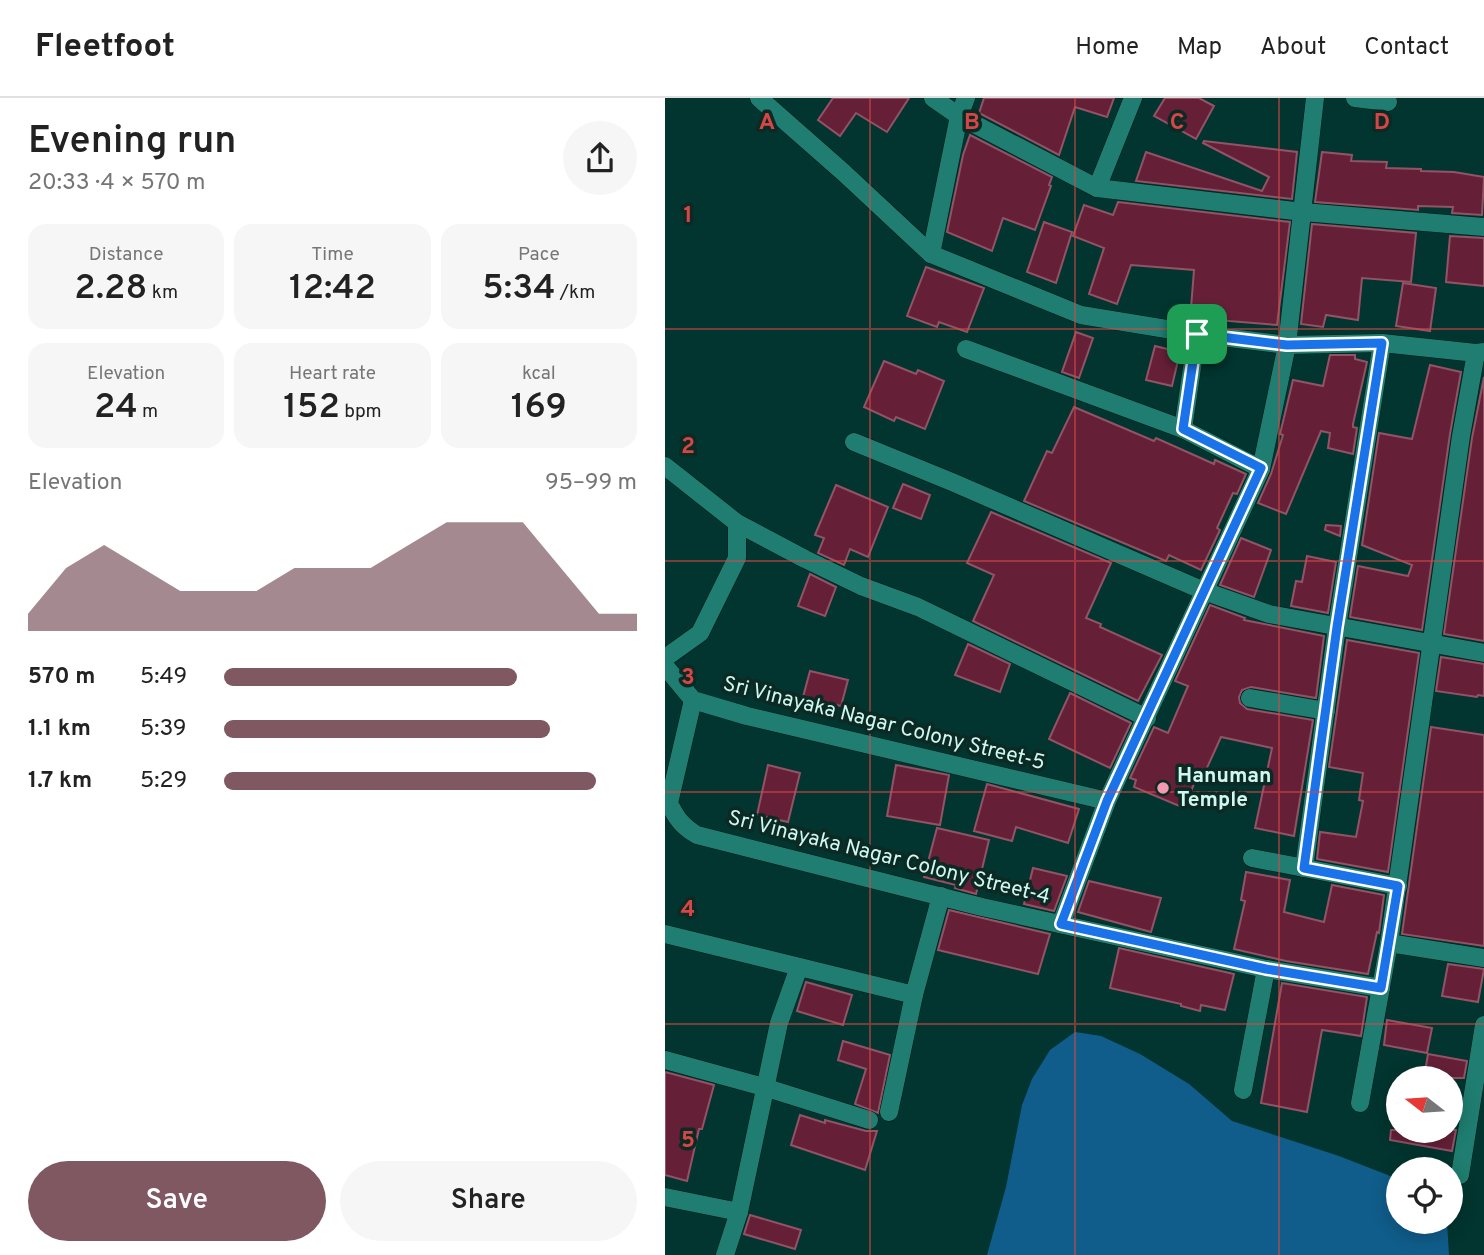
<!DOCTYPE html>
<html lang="en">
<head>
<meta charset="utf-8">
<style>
	body { margin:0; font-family:Overpass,sans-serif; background:#f6f6f6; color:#222; height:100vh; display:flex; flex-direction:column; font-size:26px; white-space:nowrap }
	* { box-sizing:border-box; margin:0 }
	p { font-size:23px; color:#767676 }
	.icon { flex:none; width:38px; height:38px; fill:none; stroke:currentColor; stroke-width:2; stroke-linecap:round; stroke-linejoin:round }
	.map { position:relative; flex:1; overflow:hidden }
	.panel { display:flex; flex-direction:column; background:#fff; width:665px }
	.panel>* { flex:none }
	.needle { width:46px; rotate:287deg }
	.buttons { position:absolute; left:721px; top:968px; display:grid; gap:14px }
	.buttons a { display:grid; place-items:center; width:77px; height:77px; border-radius:50%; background:#fff; box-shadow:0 4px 18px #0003; font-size:35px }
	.pin { position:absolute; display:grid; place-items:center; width:60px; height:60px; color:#fff; margin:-30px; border-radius:14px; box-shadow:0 4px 10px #0006 }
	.round { display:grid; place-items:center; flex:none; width:74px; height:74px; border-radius:37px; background:#f6f6f6 }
	.head { display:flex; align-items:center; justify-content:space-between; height:119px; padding:0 28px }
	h1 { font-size:38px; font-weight:600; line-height:52px }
	.stats { display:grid; grid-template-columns:repeat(3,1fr); gap:10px; height:119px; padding:7px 28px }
	.stats div { display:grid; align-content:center; border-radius:18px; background:#f6f6f6; text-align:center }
	.stats b { font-size:35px; font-weight:600 }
	.stats small { font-size:19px; font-weight:400 }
	.stats p { font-size:19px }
	.chart { height:196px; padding:14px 28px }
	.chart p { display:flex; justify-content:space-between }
	.chart svg { width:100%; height:126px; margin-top:7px; fill:#7f5862; opacity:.7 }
	.primary-button { display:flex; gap:14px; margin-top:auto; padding:14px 28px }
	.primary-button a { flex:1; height:80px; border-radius:42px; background:#7f5862; color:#fff; font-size:28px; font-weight:600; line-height:80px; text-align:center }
	.primary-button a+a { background:#f6f6f6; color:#222 }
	ul { padding:0 28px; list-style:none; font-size:23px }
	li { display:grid; grid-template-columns:112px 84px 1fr; align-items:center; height:52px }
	li i { height:18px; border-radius:9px; background:#7f5862 }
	header { display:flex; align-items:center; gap:42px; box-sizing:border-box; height:98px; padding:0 35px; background:#fff; border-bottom:2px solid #e0e0e0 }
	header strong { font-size:33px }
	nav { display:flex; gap:38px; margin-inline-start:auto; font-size:24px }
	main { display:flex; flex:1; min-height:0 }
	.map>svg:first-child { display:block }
	.water { fill:#105d8b }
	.building { fill:#652038; stroke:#925365; stroke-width:2 }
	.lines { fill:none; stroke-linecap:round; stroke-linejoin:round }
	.minor-casing { stroke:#001a16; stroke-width:19 }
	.minor { stroke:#1f7e71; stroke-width:18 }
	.route-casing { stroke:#fff; stroke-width:14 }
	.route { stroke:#1a73e8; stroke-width:9 }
	.grid { fill:none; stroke:#d54746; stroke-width:2; stroke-opacity:0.55 }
	.poi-dot { fill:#f19ab1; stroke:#0d2924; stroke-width:2.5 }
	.labels { text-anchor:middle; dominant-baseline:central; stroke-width:7; stroke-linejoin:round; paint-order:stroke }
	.street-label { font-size:21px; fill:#cff8f0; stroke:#0d2924 }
	.poi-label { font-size:21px; font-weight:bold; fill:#cff8f0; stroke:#0d2924; text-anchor:start }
	.grid-label { font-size:23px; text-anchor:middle; font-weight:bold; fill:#d54746; stroke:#0d2924; stroke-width:7; stroke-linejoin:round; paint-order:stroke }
</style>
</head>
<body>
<header>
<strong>Fleetfoot</strong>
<nav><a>Home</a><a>Map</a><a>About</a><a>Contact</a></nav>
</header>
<main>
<section class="panel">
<div class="head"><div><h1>Evening run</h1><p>20:33 · 4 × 570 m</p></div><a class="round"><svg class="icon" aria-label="share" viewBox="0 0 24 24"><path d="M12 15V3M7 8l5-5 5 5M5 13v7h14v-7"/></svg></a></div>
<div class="stats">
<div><p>Distance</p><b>2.28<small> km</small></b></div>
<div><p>Time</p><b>12:42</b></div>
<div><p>Pace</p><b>5:34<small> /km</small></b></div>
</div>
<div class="stats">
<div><p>Elevation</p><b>24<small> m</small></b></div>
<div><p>Heart rate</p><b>152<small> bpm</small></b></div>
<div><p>kcal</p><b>169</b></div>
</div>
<div class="chart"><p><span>Elevation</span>95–99 m</p>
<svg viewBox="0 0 160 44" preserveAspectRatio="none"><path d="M0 44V38L10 22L20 14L30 22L40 30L50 30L60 30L70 22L80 22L90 22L100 14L110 6L120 6L130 6L140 22L150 38L160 38V44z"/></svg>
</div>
<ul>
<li><b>570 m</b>5:49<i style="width:71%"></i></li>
<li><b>1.1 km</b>5:39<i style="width:79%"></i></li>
<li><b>1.7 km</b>5:29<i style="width:90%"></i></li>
</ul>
<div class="primary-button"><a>Save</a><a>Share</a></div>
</section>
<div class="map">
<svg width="819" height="1157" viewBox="0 0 819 1157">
	<rect width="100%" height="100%" fill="#02352f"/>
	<polygon class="water" points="410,934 436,938 475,956 524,986 567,1023 674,1058 733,1081 733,1124 782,1124 784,1157 322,1157 341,1089 357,1007 367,981 385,952"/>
	<g class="building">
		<polygon points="168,0 244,0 222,34 191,15 175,38 153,22"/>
		<polygon points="319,0 449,0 442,19 410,9 394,57 314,15"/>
		<polygon points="500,0 534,0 549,8 531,41 489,18"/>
		<polygon points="305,37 387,79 384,87 386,88 370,132 338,120 327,153 282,134 298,57"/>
		<polygon points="539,43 632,54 627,101 471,83 481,54 597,93 604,79 538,45"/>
		<polygon points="657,54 687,57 686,63 722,64 721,70 756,71 756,73 789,74 819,79 817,117 787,115 788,109 753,108 753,112 650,104"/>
		<polygon points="453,104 625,124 612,227 552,222 552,227 525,223 529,172 466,167 452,206 424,196 439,150 408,138 419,107 448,117"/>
		<polygon points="379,124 407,134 391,185 362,174"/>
		<polygon points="647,126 751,135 746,184 697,180 693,222 661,217 658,229 636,226"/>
		<polygon points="785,138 819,140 819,188 781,184"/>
		<polygon points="261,169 319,190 302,234 274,224 272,229 242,218"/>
		<polygon points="738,185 771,190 765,233 731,228"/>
		<polygon points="411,234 428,240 414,280 397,274"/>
		<polygon points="490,248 515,254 507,288 481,282"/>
		<polygon points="665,257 690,257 690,261 702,264 688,326 688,329 692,330 688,356 663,350 665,335 656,333 621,416 593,405 606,376 618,337 615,336 628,282 658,288"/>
		<polygon points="219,263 251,276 253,272 279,283 260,331 231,319 229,323 199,309"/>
		<polygon points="765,267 796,274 785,336 757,532 685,519 693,468 743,478 747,467 697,447 714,335 747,341"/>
		<polygon points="819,279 819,543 779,536 807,340"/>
		<polygon points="409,309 489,343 491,340 549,366 550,362 581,376 572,396 568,395 552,430 555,432 536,472 504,457 501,463 359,403 382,353 387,355"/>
		<polygon points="238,386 265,397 256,421 228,410"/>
		<polygon points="171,387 223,409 203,459 185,451 179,467 153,455 159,440 150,437"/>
		<polygon points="326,414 446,465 421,520 436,526 435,529 497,557 473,603 308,523 329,477 302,465"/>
		<polygon points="661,427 676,428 675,438 660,432"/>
		<polygon points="576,440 606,452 589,499 555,487"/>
		<polygon points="642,458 671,464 663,515 626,508 631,483 637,484"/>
		<polygon points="145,476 171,489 160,518 133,508"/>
		<polygon points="545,507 580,520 579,522 659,538 651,600 586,589 577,592 574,599 575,605 582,611 648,622 629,738 590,730 607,650 556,639 536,683 531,681 519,710 469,689 471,682 465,680 489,629 503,635 523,588 510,583"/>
		<polygon points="682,542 754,555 723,774 652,761 655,734 691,739 698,703 694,702 698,675 664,669"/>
		<polygon points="303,546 345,566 335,594 290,577"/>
		<polygon points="776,559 819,566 819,598 813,597 812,599 771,593"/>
		<polygon points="145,573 183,582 176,608 138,599"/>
		<polygon points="405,595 466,625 445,670 384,641"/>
		<polygon points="766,629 819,637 819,848 737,836"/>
		<polygon points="103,667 135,675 123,724 92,717"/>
		<polygon points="231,667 284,677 275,727 222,718"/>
		<polygon points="322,686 414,711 403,745 351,729 347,743 309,733"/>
		<polygon points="272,730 324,742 311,796 290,790 291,787 259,779"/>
		<polygon points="368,770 402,778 389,813 359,806"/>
		<polygon points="581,774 625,782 619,814 659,824 667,787 719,797 714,835 712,834 703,876 621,863 569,851 580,803 576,802"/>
		<polygon points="424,783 496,800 486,834 413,814"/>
		<polygon points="284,812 385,836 373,876 273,852"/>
		<polygon points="454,850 569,876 560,912 536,907 535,913 516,908 516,906 445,890"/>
		<polygon points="783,866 819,871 813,904 777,898"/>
		<polygon points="141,884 187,897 178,927 132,913"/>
		<polygon points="617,885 702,899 696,938 657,932 642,1014 596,1005"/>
		<polygon points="722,922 767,930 762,955 719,947"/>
		<polygon points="178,943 225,957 213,1015 190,1006 201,971 173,962"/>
		<polygon points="763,956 802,963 799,980 759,980"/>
		<polygon points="0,974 49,987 37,1031 34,1031 22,1083 0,1077"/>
		<polygon points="135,1017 160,1025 160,1022 201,1033 212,1033 200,1072 126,1047"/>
		<polygon points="726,1032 791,1032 787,1053 725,1042"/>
		<polygon points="85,1117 136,1132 130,1151 79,1136"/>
	</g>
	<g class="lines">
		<defs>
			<g id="minor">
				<polyline points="94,0 178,74 266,156 416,217 532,236 622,247 717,245 811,255 819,254"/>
				<polyline points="268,0 294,18 432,90 638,114 819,129"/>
				<polyline points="690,0 723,4"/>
				<polyline points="432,90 468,0"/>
				<polyline points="266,156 294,18 301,0"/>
				<polyline points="301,251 518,331 532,236"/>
				<polyline points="518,331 596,371"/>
				<polyline points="189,344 287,384 539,493 604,516 819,555"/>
				<polyline points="0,368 72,425 140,461 196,488 253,509 482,620"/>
				<polyline points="0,560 35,535 72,460 72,425"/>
				<polyline points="0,568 28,602 82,618 442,703"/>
				<polyline points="585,600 661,613"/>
				<path d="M28 602 4 705C11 720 18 729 32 737L317 809 601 871 716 890"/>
				<polyline points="587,760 733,788"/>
				<polyline points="639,770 672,529 717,245"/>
				<polyline points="396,826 442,703 596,371 622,247 650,0"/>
				<polyline points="0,836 249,897 276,798"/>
				<polyline points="724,845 819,860"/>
				<polyline points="0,962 99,989 204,1022"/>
				<polyline points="578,992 601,871"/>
				<polyline points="695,1005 724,845 796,338 811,255"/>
				<polyline points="224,1014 249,897"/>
				<polyline points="795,1077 819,927"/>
				<polyline points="0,1099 74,1114"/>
				<polyline points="60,1157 74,1114 114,925 134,869"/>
			</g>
		</defs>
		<use href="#minor" class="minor-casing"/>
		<use href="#minor" class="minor"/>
	</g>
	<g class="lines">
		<defs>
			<polygon id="route" points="532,236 622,247 717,245 672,529 639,770 733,788 716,890 601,871 396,826 442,703 596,370 518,331"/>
		</defs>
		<use href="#route" class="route-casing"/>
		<use href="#route" class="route"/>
	</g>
	<path class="grid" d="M205 0V1157M410 0V1157M614 0V1157M0 231H819M0 463H819M0 694H819M0 926H819"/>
	<circle class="poi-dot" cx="498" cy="690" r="7"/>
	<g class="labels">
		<g class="street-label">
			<text transform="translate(219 626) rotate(14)">Sri Vinayaka Nagar Colony Street-5</text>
			<text transform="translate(224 760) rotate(14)">Sri Vinayaka Nagar Colony Street-4</text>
		</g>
		<g class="poi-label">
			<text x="512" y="678">Hanuman<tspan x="512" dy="24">Temple</tspan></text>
		</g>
	</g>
	<g class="grid-label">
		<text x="102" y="31">A</text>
		<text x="307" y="31">B</text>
		<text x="512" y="31">C</text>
		<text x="717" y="31">D</text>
		<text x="23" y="124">1</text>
		<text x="23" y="355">2</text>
		<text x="23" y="586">3</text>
		<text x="23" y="818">4</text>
		<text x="23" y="1049">5</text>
	</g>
</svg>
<div class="buttons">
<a><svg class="needle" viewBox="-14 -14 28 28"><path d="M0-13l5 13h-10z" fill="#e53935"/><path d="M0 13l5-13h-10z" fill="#767676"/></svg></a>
<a><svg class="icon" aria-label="locate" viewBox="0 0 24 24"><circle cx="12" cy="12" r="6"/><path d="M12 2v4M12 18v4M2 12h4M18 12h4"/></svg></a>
</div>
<div class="pin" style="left:532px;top:236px;background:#1e9e55"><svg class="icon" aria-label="arrive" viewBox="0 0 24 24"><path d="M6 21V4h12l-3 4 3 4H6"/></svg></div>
</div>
</main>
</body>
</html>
